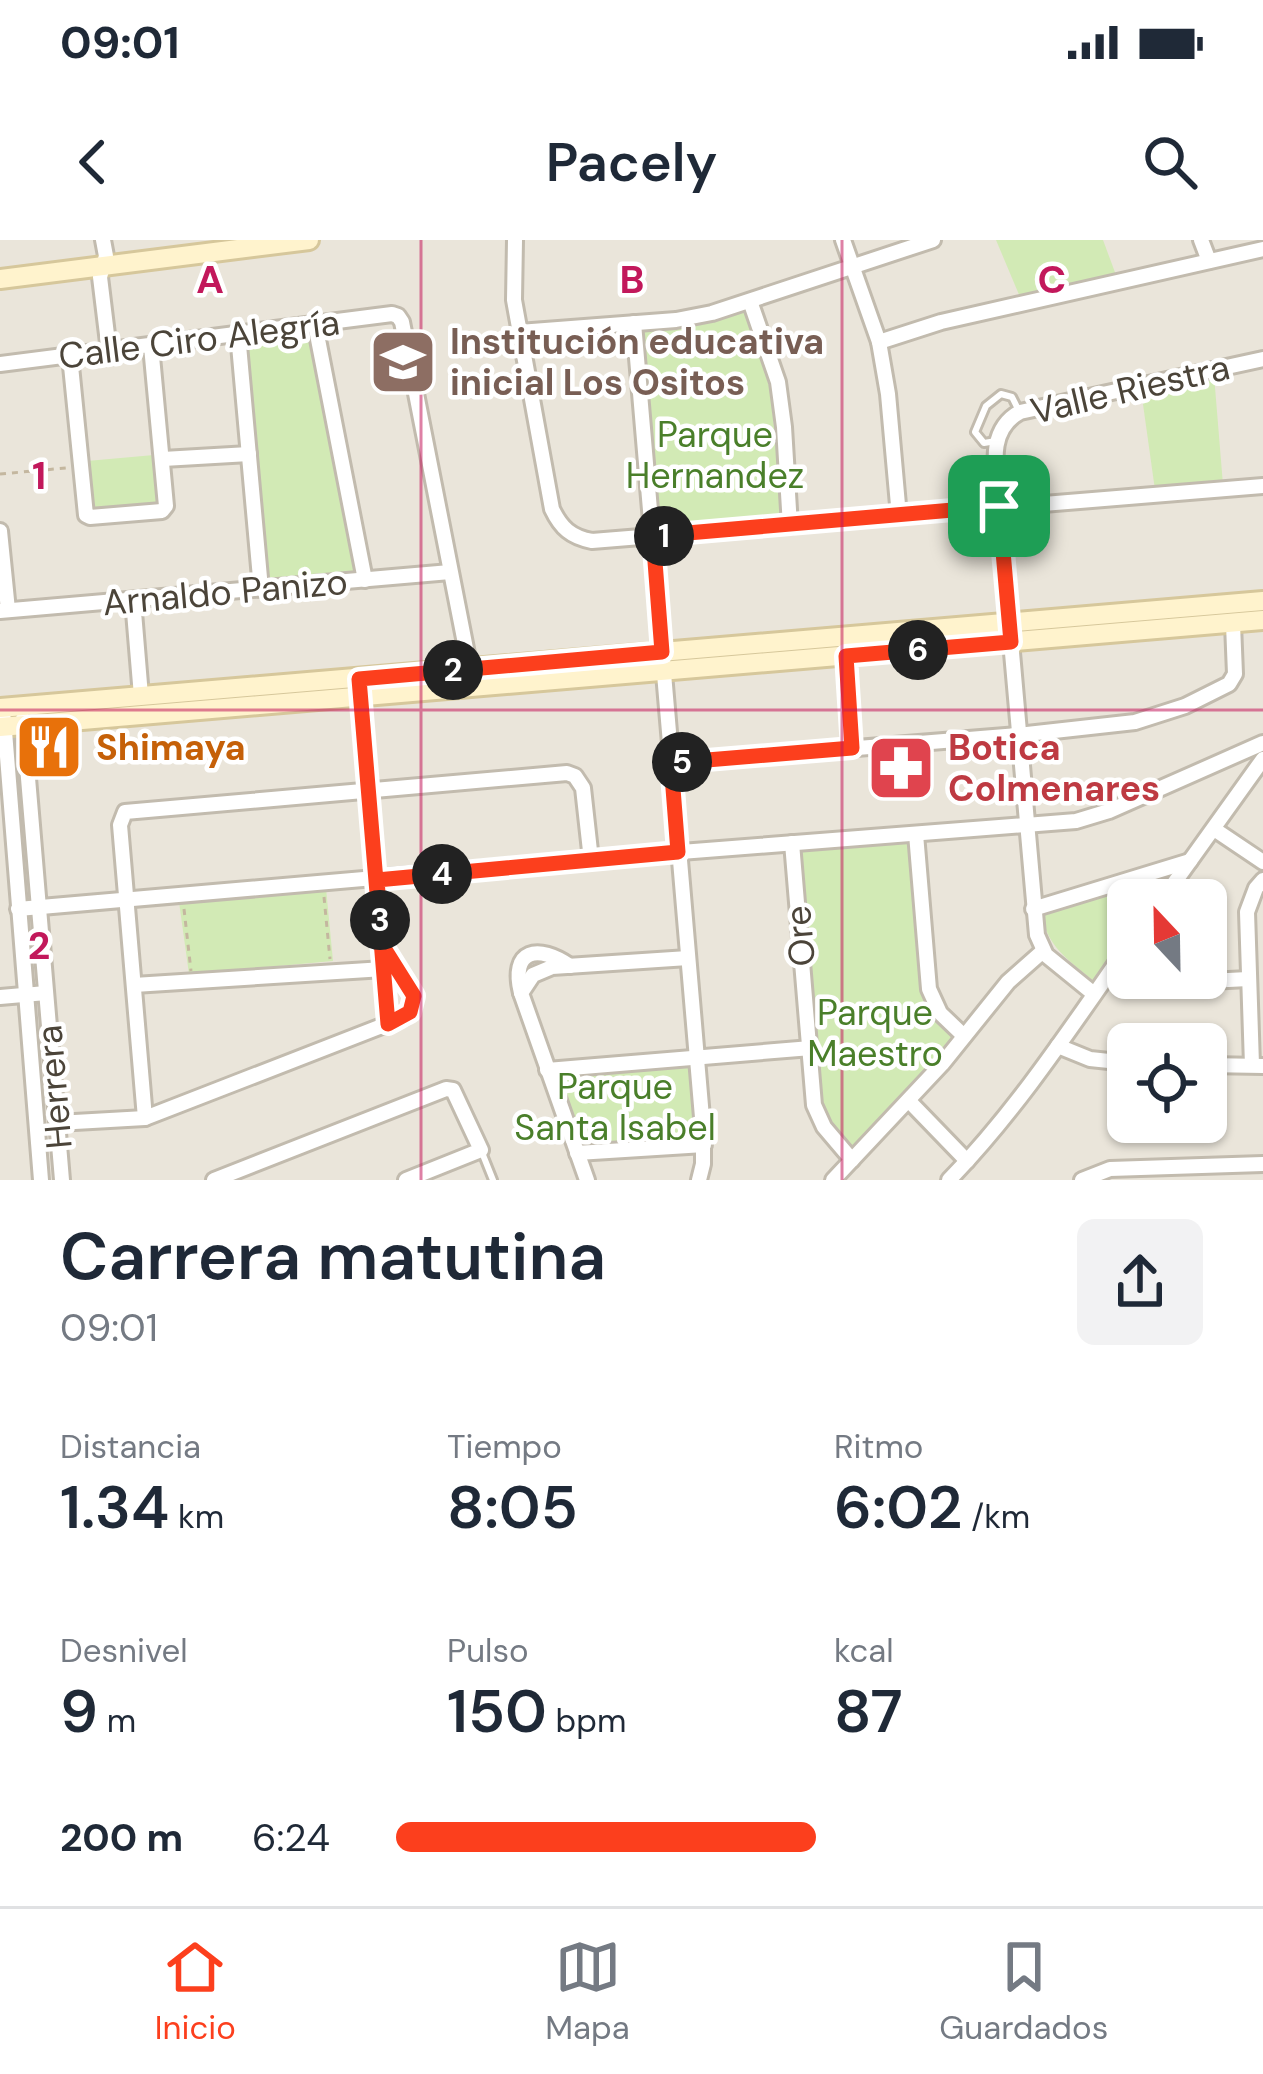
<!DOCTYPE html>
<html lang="es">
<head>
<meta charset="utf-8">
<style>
	body { margin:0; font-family:"DM Sans",sans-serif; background:#f2f2f3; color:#1f2937; height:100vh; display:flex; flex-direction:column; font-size:45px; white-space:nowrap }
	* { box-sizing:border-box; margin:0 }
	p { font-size:39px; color:#747a83 }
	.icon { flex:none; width:66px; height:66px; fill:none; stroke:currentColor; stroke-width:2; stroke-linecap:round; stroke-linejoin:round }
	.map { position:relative; height:940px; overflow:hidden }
	.drawer { display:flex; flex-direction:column; background:#fff; flex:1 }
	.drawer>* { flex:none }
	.needle { width:78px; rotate:338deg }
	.controls { position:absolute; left:1107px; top:639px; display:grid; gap:24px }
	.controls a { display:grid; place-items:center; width:120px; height:120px; border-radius:18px; background:#fff; box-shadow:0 3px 9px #0004; font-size:60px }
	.pin { position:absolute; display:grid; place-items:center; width:102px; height:102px; color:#fff; margin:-51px; border-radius:24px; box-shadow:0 6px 18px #0006 }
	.km { position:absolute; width:60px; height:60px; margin:-30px; border-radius:50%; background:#222; color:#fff; font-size:33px; line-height:60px; text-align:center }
	.round { display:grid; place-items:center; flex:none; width:126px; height:126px; border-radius:18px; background:#f2f2f3 }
	.overview { display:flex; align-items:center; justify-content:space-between; height:204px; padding:0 60px }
	h1 { font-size:66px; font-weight:600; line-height:90px }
	.figures { display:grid; grid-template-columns:repeat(3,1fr); gap:18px; height:204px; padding:12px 60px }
	.figures div { display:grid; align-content:center }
	.figures b { font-size:60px; font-weight:600 }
	.figures small { font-size:33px; font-weight:400 }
	.figures p { font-size:33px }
	ul { padding:0 60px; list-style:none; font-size:39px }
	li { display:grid; grid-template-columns:192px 144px 1fr; align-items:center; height:90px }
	li i { height:30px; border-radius:15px; background:#fc3f1d }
	.status { display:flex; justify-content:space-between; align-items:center; height:84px; padding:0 60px; background:#fff; direction:ltr }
	.status svg { height:33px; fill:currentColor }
	header { display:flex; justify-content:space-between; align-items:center; height:156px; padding:0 60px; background:#fff; font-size:54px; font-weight:600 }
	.dock { display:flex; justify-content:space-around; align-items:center; height:168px; border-top:3px solid #e0e1e3; background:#fff; font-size:33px; color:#747a83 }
	.dock a { display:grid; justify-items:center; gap:6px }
	.dock .current { color:#fc3f1d }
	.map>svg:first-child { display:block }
	.residential { fill:#eae5da; fill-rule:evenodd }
	.green { fill:#d2eab5 }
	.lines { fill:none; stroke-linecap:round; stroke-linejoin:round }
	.lane-casing { stroke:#c2bbae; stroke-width:12 }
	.street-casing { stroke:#c2bbae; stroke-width:20 }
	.secondary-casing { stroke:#d6c79b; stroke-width:24 }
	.path { stroke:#c4b79f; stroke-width:3; stroke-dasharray:6 6; stroke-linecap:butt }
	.lane { stroke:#fff; stroke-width:6 }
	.street { stroke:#fff; stroke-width:14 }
	.secondary { stroke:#fff3cd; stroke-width:18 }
	.route-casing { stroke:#fff; stroke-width:24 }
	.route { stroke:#fc3f1d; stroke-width:15 }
	.grid { fill:none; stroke:#c2185b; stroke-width:3; stroke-opacity:0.55 }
	.labels { text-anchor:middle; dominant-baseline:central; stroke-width:9; stroke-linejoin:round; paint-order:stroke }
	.street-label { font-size:36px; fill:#4b4439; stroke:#fff }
	.education-label { font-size:36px; font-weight:bold; fill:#785e54; stroke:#fff; text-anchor:start }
	.park-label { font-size:36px; fill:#4a7f2a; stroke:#fff }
	.food-label { font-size:36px; font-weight:bold; fill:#c56008; stroke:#fff; text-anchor:start }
	.health-label { font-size:36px; font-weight:bold; fill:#be3a42; stroke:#fff; text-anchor:start }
	.grid-label { font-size:39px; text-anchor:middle; font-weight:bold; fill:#c2185b; stroke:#fff; stroke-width:9; stroke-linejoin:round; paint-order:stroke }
</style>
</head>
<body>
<div class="status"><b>09:01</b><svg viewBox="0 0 49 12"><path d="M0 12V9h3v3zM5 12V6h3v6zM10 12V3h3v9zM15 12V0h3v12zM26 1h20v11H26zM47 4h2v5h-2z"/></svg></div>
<header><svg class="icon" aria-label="back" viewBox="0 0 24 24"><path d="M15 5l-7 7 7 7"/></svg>Pacely<svg class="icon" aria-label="search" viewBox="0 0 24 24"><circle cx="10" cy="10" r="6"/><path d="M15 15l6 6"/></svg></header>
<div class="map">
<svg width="1263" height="940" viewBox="0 0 1263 940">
	<rect width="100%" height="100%" fill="#f6f3ec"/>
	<path class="residential" d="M0 0H1263V940H0ZM1128 660H1206V738H1128ZM1128 804H1206V882H1128Z"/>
	<g class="green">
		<polygon points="996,0 1103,0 1116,35 1020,57"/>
		<polygon points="746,70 770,149 784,280 660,291 641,89"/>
		<polygon points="312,91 357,334 267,340 245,100"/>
		<polygon points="1214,135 1223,245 1155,250 1141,150"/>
		<polygon points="154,215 158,264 90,270 87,221"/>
		<polygon points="911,601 923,742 953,792 953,799 853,905 848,905 829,885 819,863 799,610"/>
		<path d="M1178 626 1153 660H1128V694L1094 741C1068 720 1046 706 1041 671Z"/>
		<polygon points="326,648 333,721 189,734 179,662"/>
		<polygon points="691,823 697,897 582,905 555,835"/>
	</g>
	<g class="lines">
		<defs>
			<g id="lane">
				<polyline points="996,201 984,203 975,192 986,166 1001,154 1012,157 1018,169"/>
				<polyline points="481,910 493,940"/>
			</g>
			<g id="street">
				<polyline points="103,0 106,16 100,37 109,111"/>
				<path d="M515 0 514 60 552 269C561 288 571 297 592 301L1263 246"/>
				<polyline points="843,0 879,102 888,154 899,276"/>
				<polyline points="1201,0 1209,21"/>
				<polyline points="750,61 778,142 784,187 790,286"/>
				<polyline points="634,83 703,889 703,924 699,940"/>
				<polyline points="315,84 365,340"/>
				<polyline points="519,92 676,80 712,73 933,0"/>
				<polyline points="238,94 261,349"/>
				<polyline points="879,102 941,82 1263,9"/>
				<polyline points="70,116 86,275 90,277 162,271 166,266 151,106"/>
				<polyline points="0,124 392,74 398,76 402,82 470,429"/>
				<polyline points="163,219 249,214"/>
				<polyline points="0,291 8,370"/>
				<polyline points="133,360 141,456"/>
				<polyline points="0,371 450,332"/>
				<polyline points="360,448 389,784"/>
				<polyline points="4,479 41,940"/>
				<polyline points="23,479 62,940"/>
				<polyline points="671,523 1018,495 1135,482 1185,466 1229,444 1235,434 1233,384"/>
				<polyline points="1214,589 1263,622"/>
				<polyline points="916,594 929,749 940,773 964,796"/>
				<polyline points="792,603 814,865 824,887 852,920"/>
				<polyline points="1162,660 1263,519"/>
				<polyline points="18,669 617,617 1076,581 1109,571 1263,503"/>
				<polyline points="1033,669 1190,621"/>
				<polyline points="1200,738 1209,741 1248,739"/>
				<polyline points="134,745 384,729"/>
				<path d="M521 753C510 709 538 704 570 726"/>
				<path d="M1094 754 1046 715 1037 695 999 266C997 233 985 191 1020 172L1263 119"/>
				<polyline points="0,757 46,753"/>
				<polyline points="1058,806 1090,819 1128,823"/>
				<polyline points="1206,825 1263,826"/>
				<polyline points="1252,825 1247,672 1256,648 1263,640"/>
				<polyline points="547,830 811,808"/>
				<polyline points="909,861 967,921"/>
				<polyline points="145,878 120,585 125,572 567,533 575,536 583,548 591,620"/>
				<polyline points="57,883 145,878 405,777 410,772 414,756 382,705"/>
				<polyline points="577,913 704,905"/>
				<polyline points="214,940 446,849 453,850 481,910 406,940"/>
				<polyline points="587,940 521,753 533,735 552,727 688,718"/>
				<polyline points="833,940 942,824 1008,742 1043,711"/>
				<path d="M949 940C1017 870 1072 786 1128 706"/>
				<polyline points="1082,940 1110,929 1263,924"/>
			</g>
			<g id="secondary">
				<polyline points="0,39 309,0"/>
				<polyline points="0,468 1263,361"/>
				<polyline points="0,487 1263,380"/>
			</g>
		</defs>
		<use href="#lane" class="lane-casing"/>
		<use href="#street" class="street-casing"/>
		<use href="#secondary" class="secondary-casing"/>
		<g class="path">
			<polyline points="0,234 66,228"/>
			<polyline points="846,429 851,497"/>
			<polyline points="324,657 330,719"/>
			<polyline points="184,669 191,731"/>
		</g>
		<use href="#lane" class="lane"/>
		<use href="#street" class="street"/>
		<use href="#secondary" class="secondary"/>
	</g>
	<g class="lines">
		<defs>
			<polyline id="route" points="999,266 653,296 662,412 359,439 388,784 410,772 414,756 382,705 377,640 678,612 671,523 852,508 846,416 1011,402 999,266"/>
		</defs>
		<use href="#route" class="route-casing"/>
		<use href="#route" class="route"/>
	</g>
	<path class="grid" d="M421 0V940M842 0V940M0 470H1263"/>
	<defs>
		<symbol id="school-square" viewBox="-11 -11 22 22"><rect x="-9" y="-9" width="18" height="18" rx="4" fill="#8d6e63" stroke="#fff"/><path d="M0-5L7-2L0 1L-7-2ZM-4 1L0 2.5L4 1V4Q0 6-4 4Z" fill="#fff"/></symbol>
		<symbol id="restaurant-square" viewBox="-11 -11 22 22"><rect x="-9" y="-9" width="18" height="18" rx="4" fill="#e8710a" stroke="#fff"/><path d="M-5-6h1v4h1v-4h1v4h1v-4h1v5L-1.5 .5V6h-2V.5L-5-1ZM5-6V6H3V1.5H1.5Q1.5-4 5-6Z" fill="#fff"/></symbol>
		<symbol id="pharmacy-square" viewBox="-11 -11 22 22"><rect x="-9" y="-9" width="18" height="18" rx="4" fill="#e0444e" stroke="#fff"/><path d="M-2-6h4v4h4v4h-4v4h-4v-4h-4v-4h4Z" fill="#fff"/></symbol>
	</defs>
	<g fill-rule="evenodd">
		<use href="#school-square" x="365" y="84" width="76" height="76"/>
		<use href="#restaurant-square" x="11" y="469" width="76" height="76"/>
		<use href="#pharmacy-square" x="863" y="490" width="76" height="76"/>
	</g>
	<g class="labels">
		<g class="street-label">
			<text transform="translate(199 99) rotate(-7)">Calle Ciro Alegría</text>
			<text transform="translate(1130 149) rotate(-13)">Valle Riestra</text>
			<text transform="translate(225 352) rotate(-5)">Arnaldo Panizo</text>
			<text transform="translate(800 696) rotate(-95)">Ore</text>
			<text transform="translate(54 847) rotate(-95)">Herrera</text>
		</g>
		<g class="education-label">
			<text x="450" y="101">Institución educativa<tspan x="450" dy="41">inicial Los Ositos</tspan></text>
		</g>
		<g class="park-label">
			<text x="715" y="194">Parque<tspan x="715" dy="41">Hernandez</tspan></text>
			<text x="875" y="772">Parque<tspan x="875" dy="41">Maestro</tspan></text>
			<text x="615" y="846">Parque<tspan x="615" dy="41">Santa Isabel</tspan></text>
		</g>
		<g class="food-label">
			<text x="96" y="507">Shimaya</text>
		</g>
		<g class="health-label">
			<text x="948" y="507">Botica<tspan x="948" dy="41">Colmenares</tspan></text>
		</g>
	</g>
	<g class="grid-label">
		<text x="210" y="53">A</text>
		<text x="632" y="53">B</text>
		<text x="1052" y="53">C</text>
		<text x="39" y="249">1</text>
		<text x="39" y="719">2</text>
	</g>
</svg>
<div class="controls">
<a><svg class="needle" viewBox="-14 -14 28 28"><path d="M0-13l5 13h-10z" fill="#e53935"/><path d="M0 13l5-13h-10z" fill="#747a83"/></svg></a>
<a><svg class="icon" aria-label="locate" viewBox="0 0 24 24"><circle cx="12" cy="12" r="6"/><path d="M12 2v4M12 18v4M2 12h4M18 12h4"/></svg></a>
</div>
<div class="pin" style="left:999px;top:266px;background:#1e9e55"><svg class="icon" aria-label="arrive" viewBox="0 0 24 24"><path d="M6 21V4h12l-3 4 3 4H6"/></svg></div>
<b class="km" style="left:664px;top:296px">1</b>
<b class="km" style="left:453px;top:430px">2</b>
<b class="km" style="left:380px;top:680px">3</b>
<b class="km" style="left:442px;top:634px">4</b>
<b class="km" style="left:682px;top:522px">5</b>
<b class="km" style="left:918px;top:410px">6</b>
</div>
<section class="drawer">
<div class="overview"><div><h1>Carrera matutina</h1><p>09:01</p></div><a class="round"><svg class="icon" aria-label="share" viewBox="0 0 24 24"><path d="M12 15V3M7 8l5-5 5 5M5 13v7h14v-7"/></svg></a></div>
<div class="figures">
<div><p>Distancia</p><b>1.34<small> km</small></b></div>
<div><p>Tiempo</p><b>8:05</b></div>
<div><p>Ritmo</p><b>6:02<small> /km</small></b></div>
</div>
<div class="figures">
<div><p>Desnivel</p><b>9<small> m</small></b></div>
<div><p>Pulso</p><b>150<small> bpm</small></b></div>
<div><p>kcal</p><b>87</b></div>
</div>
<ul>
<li><b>200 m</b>6:24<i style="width:52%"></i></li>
</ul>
</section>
<nav class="dock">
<a class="current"><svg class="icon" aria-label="home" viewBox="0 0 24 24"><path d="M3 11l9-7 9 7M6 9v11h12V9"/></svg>Inicio</a>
<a><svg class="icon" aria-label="map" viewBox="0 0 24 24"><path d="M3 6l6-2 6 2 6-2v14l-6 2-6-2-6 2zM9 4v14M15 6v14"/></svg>Mapa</a>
<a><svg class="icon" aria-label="saved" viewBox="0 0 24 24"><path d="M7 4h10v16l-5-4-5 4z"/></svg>Guardados</a>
</nav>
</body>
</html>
